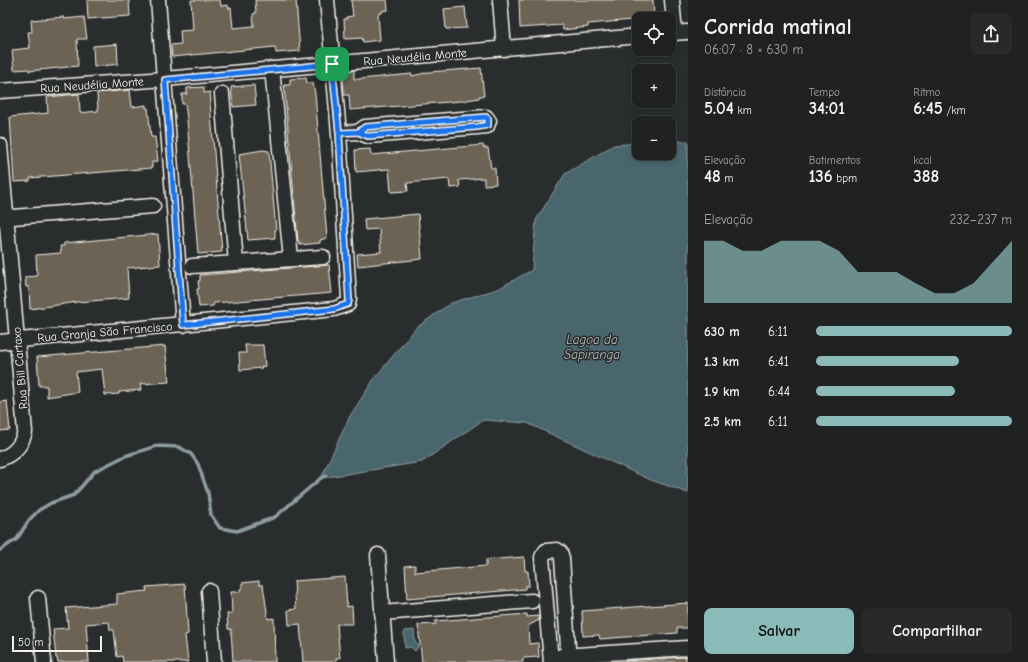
<!DOCTYPE html>
<html lang="pt">
<head>
<meta charset="utf-8">
<style>
	body { margin:0; font-family:"Comic Neue",sans-serif; background:#282a2a; color:#f1f3f6; height:100vh; display:flex; flex-direction:column; font-size:15px; white-space:nowrap }
	* { box-sizing:border-box; margin:0 }
	p { font-size:13px; color:#a2a4a5 }
	.icon { flex:none; width:22px; height:22px; fill:none; stroke:currentColor; stroke-width:2; stroke-linecap:round; stroke-linejoin:round }
	.map { position:relative; flex:1; overflow:hidden }
	.drawer { display:flex; flex-direction:column; background:#202222; width:340px }
	.drawer>* { flex:none }
	.tools { position:absolute; left:632px; top:12px; display:grid; gap:8px }
	.tools a { display:grid; place-items:center; width:44px; height:44px; border-radius:8px; background:#202222; box-shadow:0 2px 6px #0003,0 0 0 1px #3d3f40; font-size:20px }
	.scale { position:absolute; left:12px; bottom:10px; width:90px; box-sizing:border-box; padding-left:4px; border:2px solid #f4f1e8; border-top:0; font-size:11px; line-height:14px; white-space:nowrap; color:#f4f1e8; -webkit-text-stroke:3px #2a2d2e; paint-order:stroke }
	.pin { position:absolute; display:grid; place-items:center; width:34px; height:34px; color:#fff; margin:-17px; border-radius:8px; box-shadow:0 2px 6px #0006 }
	.round { display:grid; place-items:center; flex:none; width:42px; height:42px; border-radius:8px; background:#282a2a }
	.overview { display:flex; align-items:center; justify-content:space-between; height:68px; padding:0 16px }
	h1 { font-size:22px; font-weight:600; line-height:30px }
	.figures { display:grid; grid-template-columns:repeat(3,1fr); gap:6px; height:68px; padding:4px 16px }
	.figures div { display:grid; align-content:center }
	.figures b { font-size:17px; font-weight:600 }
	.figures small { font-size:11px; font-weight:400 }
	.figures p { font-size:11px }
	.chart { height:112px; padding:8px 16px }
	.chart p { display:flex; justify-content:space-between }
	.chart svg { width:100%; height:72px; margin-top:4px; fill:#8bbbb9; opacity:.7 }
	.action { display:flex; gap:8px; margin-top:auto; padding:8px 16px }
	.action a { flex:1; height:46px; border-radius:8px; background:#8bbbb9; color:#111; font-size:16px; font-weight:600; line-height:46px; text-align:center }
	.action a+a { background:#282a2a; color:#f1f3f6 }
	ul { padding:0 16px; list-style:none; font-size:13px }
	li { display:grid; grid-template-columns:64px 48px 1fr; align-items:center; height:30px }
	li i { height:10px; border-radius:5px; background:#8bbbb9 }
	main { display:flex; flex:1; min-height:0 }
	.map>svg:first-child { display:block }
	.water { fill:#4a656e; stroke:#8e9d9f }
	.lines { fill:none; stroke-linecap:round; stroke-linejoin:round }
	.stream { stroke:#8e9d9f; stroke-width:3.5 }
	.building { fill:#6d6354; stroke:#f4f1e8 }
	.minor-casing { stroke:#f4f1e8; stroke-width:17 }
	.minor { stroke:#2a2d2e; stroke-width:14 }
	.route-casing { stroke:#fff; stroke-width:8 }
	.route { stroke:#1a73e8; stroke-width:5 }
	.labels { text-anchor:middle; dominant-baseline:central; stroke-width:3; stroke-linejoin:round; paint-order:stroke }
	.street-label { font-size:12px; fill:#f4f1e8; stroke:#2a2d2e }
	.water-label { font-size:13px; font-style:italic; fill:#b0b9b7; stroke:#2a2d2e }
</style>
</head>
<body>
<main>
<div class="map">
<svg width="688" height="662" viewBox="0 0 688 662">
	<rect width="100%" height="100%" fill="#2a2d2e"/>
	<filter id="ink" filterUnits="userSpaceOnUse"><feTurbulence type="fractalNoise" baseFrequency=".025" numOctaves="2"/><feDisplacementMap in="SourceGraphic" scale="8" xChannelSelector="R" yChannelSelector="G"/><feConvolveMatrix kernelMatrix="1 2 1 2 8 2 1 2 1" color-interpolation-filters="sRGB"/></filter>
	<g filter="url(#ink)">
		<g class="water">
			<polygon points="669,141 688,141 688,493 651,480 527,423 483,420 422,462 321,478 350,416 374,379 416,328 451,303 498,289 532,270 536,220 565,174 614,145 639,143 639,153 669,153"/>
			<polygon points="414,630 415,642 419,646 415,651 411,647 405,648 404,631"/>
		</g>
		<g class="lines">
			<polyline class="stream" points="0,550 17,539 29,520 39,510 51,503 74,495 95,471 125,456 157,446 179,447 191,454 198,464 208,493 211,515 220,528 237,531 275,517 321,478 326,476"/>
		</g>
		<g class="building">
			<polygon points="87,0 129,0 130,16 88,19"/>
			<polygon points="191,0 220,0 221,6 228,5 228,8 231,8 233,28 254,26 253,14 256,13 255,0 296,0 300,51 276,53 275,47 172,57 171,45 181,44 180,31 193,30"/>
			<polygon points="351,0 387,0 388,10 382,11 382,13 378,14 380,40 363,42 362,38 345,39 344,19 347,19 346,17 353,16"/>
			<polygon points="519,0 653,0 654,18 588,24 588,27 563,30 562,25 520,28"/>
			<polygon points="465,7 467,28 446,29 444,9"/>
			<polygon points="64,17 64,19 84,17 87,39 77,39 78,66 29,71 29,69 14,70 12,50 30,48 28,32 32,32 31,20"/>
			<polygon points="117,44 118,64 94,67 93,46"/>
			<polygon points="481,68 484,96 479,96 479,98 461,101 350,110 349,95 344,95 343,78 349,71 354,70 354,79 360,79 412,74 412,76 429,72"/>
			<polygon points="306,78 307,83 313,83 315,94 327,238 320,240 320,243 300,245 299,241 298,241 284,85 290,85 290,79"/>
			<polygon points="254,85 256,105 233,107 231,87"/>
			<polygon points="204,87 204,93 210,92 211,102 210,102 222,252 198,254 187,119 185,104 182,104 182,94 187,94 187,88"/>
			<polygon points="130,90 132,107 146,105 146,108 148,108 151,137 155,137 158,161 152,162 152,168 30,178 30,181 14,182 10,117 48,113 47,97 79,94 80,113 98,111 97,93"/>
			<polygon points="483,145 484,148 488,148 491,168 495,168 496,184 484,185 484,178 459,180 460,187 450,188 449,179 407,183 408,191 391,192 389,169 356,172 355,150 370,149 371,155"/>
			<polygon points="263,150 269,151 276,230 275,230 275,238 248,240 239,154"/>
			<polygon points="418,214 422,259 358,266 357,254 381,252 379,229 365,230 364,219"/>
			<polygon points="158,234 160,265 127,268 129,298 77,302 30,309 29,287 26,287 25,277 37,276 36,255 61,253 60,246 64,246 64,243"/>
			<polygon points="329,265 332,293 214,303 213,306 199,307 197,289 199,289 198,281 200,281 200,275"/>
			<polygon points="245,345 263,345 265,366 261,367 262,368 240,370 239,353 246,353"/>
			<polygon points="165,346 169,382 140,384 141,390 119,392 119,394 105,395 102,369 76,372 78,392 47,397 47,386 39,386 37,357"/>
			<polygon points="7,401 10,430 0,431 0,402"/>
			<polygon points="524,557 525,571 528,571 529,586 525,586 525,589 407,599 405,566 415,565 415,572 486,566 486,560"/>
			<polygon points="345,577 347,607 352,606 353,624 337,624 340,658 336,658 336,662 303,662 300,624 289,625 288,610 296,609 294,581"/>
			<polygon points="259,581 259,585 263,585 268,619 274,618 275,662 233,662 231,629 228,629 227,614 232,614 231,592 240,592 240,589 242,588 242,583"/>
			<polygon points="185,584 188,634 185,635 188,662 123,662 122,656 117,657 114,630 110,630 109,622 86,624 89,662 58,662 57,658 56,658 53,629 68,628 66,608 117,604 117,594 147,591 146,587"/>
			<polygon points="688,603 688,628 677,628 677,633 600,639 599,635 583,636 582,611"/>
			<polygon points="527,614 527,617 539,616 539,620 528,626 529,644 538,643 539,657 523,658 523,662 422,662 418,625 436,624 435,621"/>
			<polygon points="686,657 686,662 625,662 625,661"/>
		</g>
		<g class="lines">
			<defs>
				<g id="minor">
					<polyline points="158,0 183,325"/>
					<polyline points="500,0 504,49"/>
					<polyline points="672,0 675,33"/>
					<polyline points="669,33 688,32"/>
					<polyline points="272,69 291,259"/>
					<polyline points="0,91 165,79 639,36"/>
					<polyline points="222,94 236,263"/>
					<polyline points="339,133 358,132 368,136 477,127 487,126 489,121 486,117 365,127 358,132"/>
					<path d="M0 145 25 432C21 446 14 454 0 459"/>
					<polyline points="0,218 153,206"/>
					<polyline points="192,266 323,257"/>
					<polyline points="0,342 334,309 348,304 349,299 339,133 327,0"/>
					<polyline points="378,555 386,662"/>
					<polyline points="209,591 214,662"/>
					<polyline points="38,598 44,662"/>
					<polyline points="382,613 532,601"/>
					<polyline points="561,656 688,648"/>
					<polyline points="551,662 542,557 546,551 557,550 560,552 562,558 569,662"/>
				</g>
			</defs>
			<use href="#minor" class="minor-casing"/>
			<use href="#minor" class="minor"/>
		</g>
	</g>
	<g class="lines" filter="url(#ink)">
		<defs>
			<polyline id="route" points="332,64 165,80 183,325 334,309 348,304 349,300 339,133 358,132 368,136 477,127 488,125 488,119 486,117 365,127 358,132 339,133 332,64"/>
		</defs>
		<use href="#route" class="route-casing"/>
		<use href="#route" class="route"/>
	</g>
	<g class="labels">
		<g class="street-label">
			<text transform="translate(415 57) rotate(-5)">Rua Neudélia Monte</text>
			<text transform="translate(92 85) rotate(-4)">Rua Neudélia Monte</text>
			<text transform="translate(105 332) rotate(-5)">Rua Granja São Francisco</text>
			<text transform="translate(20 368) rotate(-95)">Rua Bill Cartaxo</text>
		</g>
		<g class="water-label">
			<text x="592" y="339">Lagoa da<tspan x="592" dy="15">Sapiranga</tspan></text>
		</g>
	</g>
</svg>
<div class="tools">
<a><svg class="icon" aria-label="locate" viewBox="0 0 24 24"><circle cx="12" cy="12" r="6"/><path d="M12 2v4M12 18v4M2 12h4M18 12h4"/></svg></a>
<a>+</a>
<a>−</a>
</div>
<div class="scale">50 m</div>
<div class="pin" style="left:332px;top:64px;background:#1e9e55"><svg class="icon" aria-label="arrive" viewBox="0 0 24 24"><path d="M6 21V4h12l-3 4 3 4H6"/></svg></div>
</div>
<section class="drawer">
<div class="overview"><div><h1>Corrida matinal</h1><p>06:07 · 8 × 630 m</p></div><a class="round"><svg class="icon" aria-label="share" viewBox="0 0 24 24"><path d="M12 15V3M7 8l5-5 5 5M5 13v7h14v-7"/></svg></a></div>
<div class="figures">
<div><p>Distância</p><b>5.04<small> km</small></b></div>
<div><p>Tempo</p><b>34:01</b></div>
<div><p>Ritmo</p><b>6:45<small> /km</small></b></div>
</div>
<div class="figures">
<div><p>Elevação</p><b>48<small> m</small></b></div>
<div><p>Batimentos</p><b>136<small> bpm</small></b></div>
<div><p>kcal</p><b>388</b></div>
</div>
<div class="chart"><p><span>Elevação</span>232–237 m</p>
<svg viewBox="0 0 160 44" preserveAspectRatio="none"><path d="M0 44V6L10 6L20 12L30 12L40 6L50 6L60 6L70 12L80 25L90 25L100 25L110 32L120 38L130 38L140 32L150 19L160 6V44z"/></svg>
</div>
<ul>
<li><b>630 m</b>6:11<i style="width:100%"></i></li>
<li><b>1.3 km</b>6:41<i style="width:73%"></i></li>
<li><b>1.9 km</b>6:44<i style="width:71%"></i></li>
<li><b>2.5 km</b>6:11<i style="width:100%"></i></li>
</ul>
<div class="action"><a>Salvar</a><a>Compartilhar</a></div>
</section>
</main>
</body>
</html>
